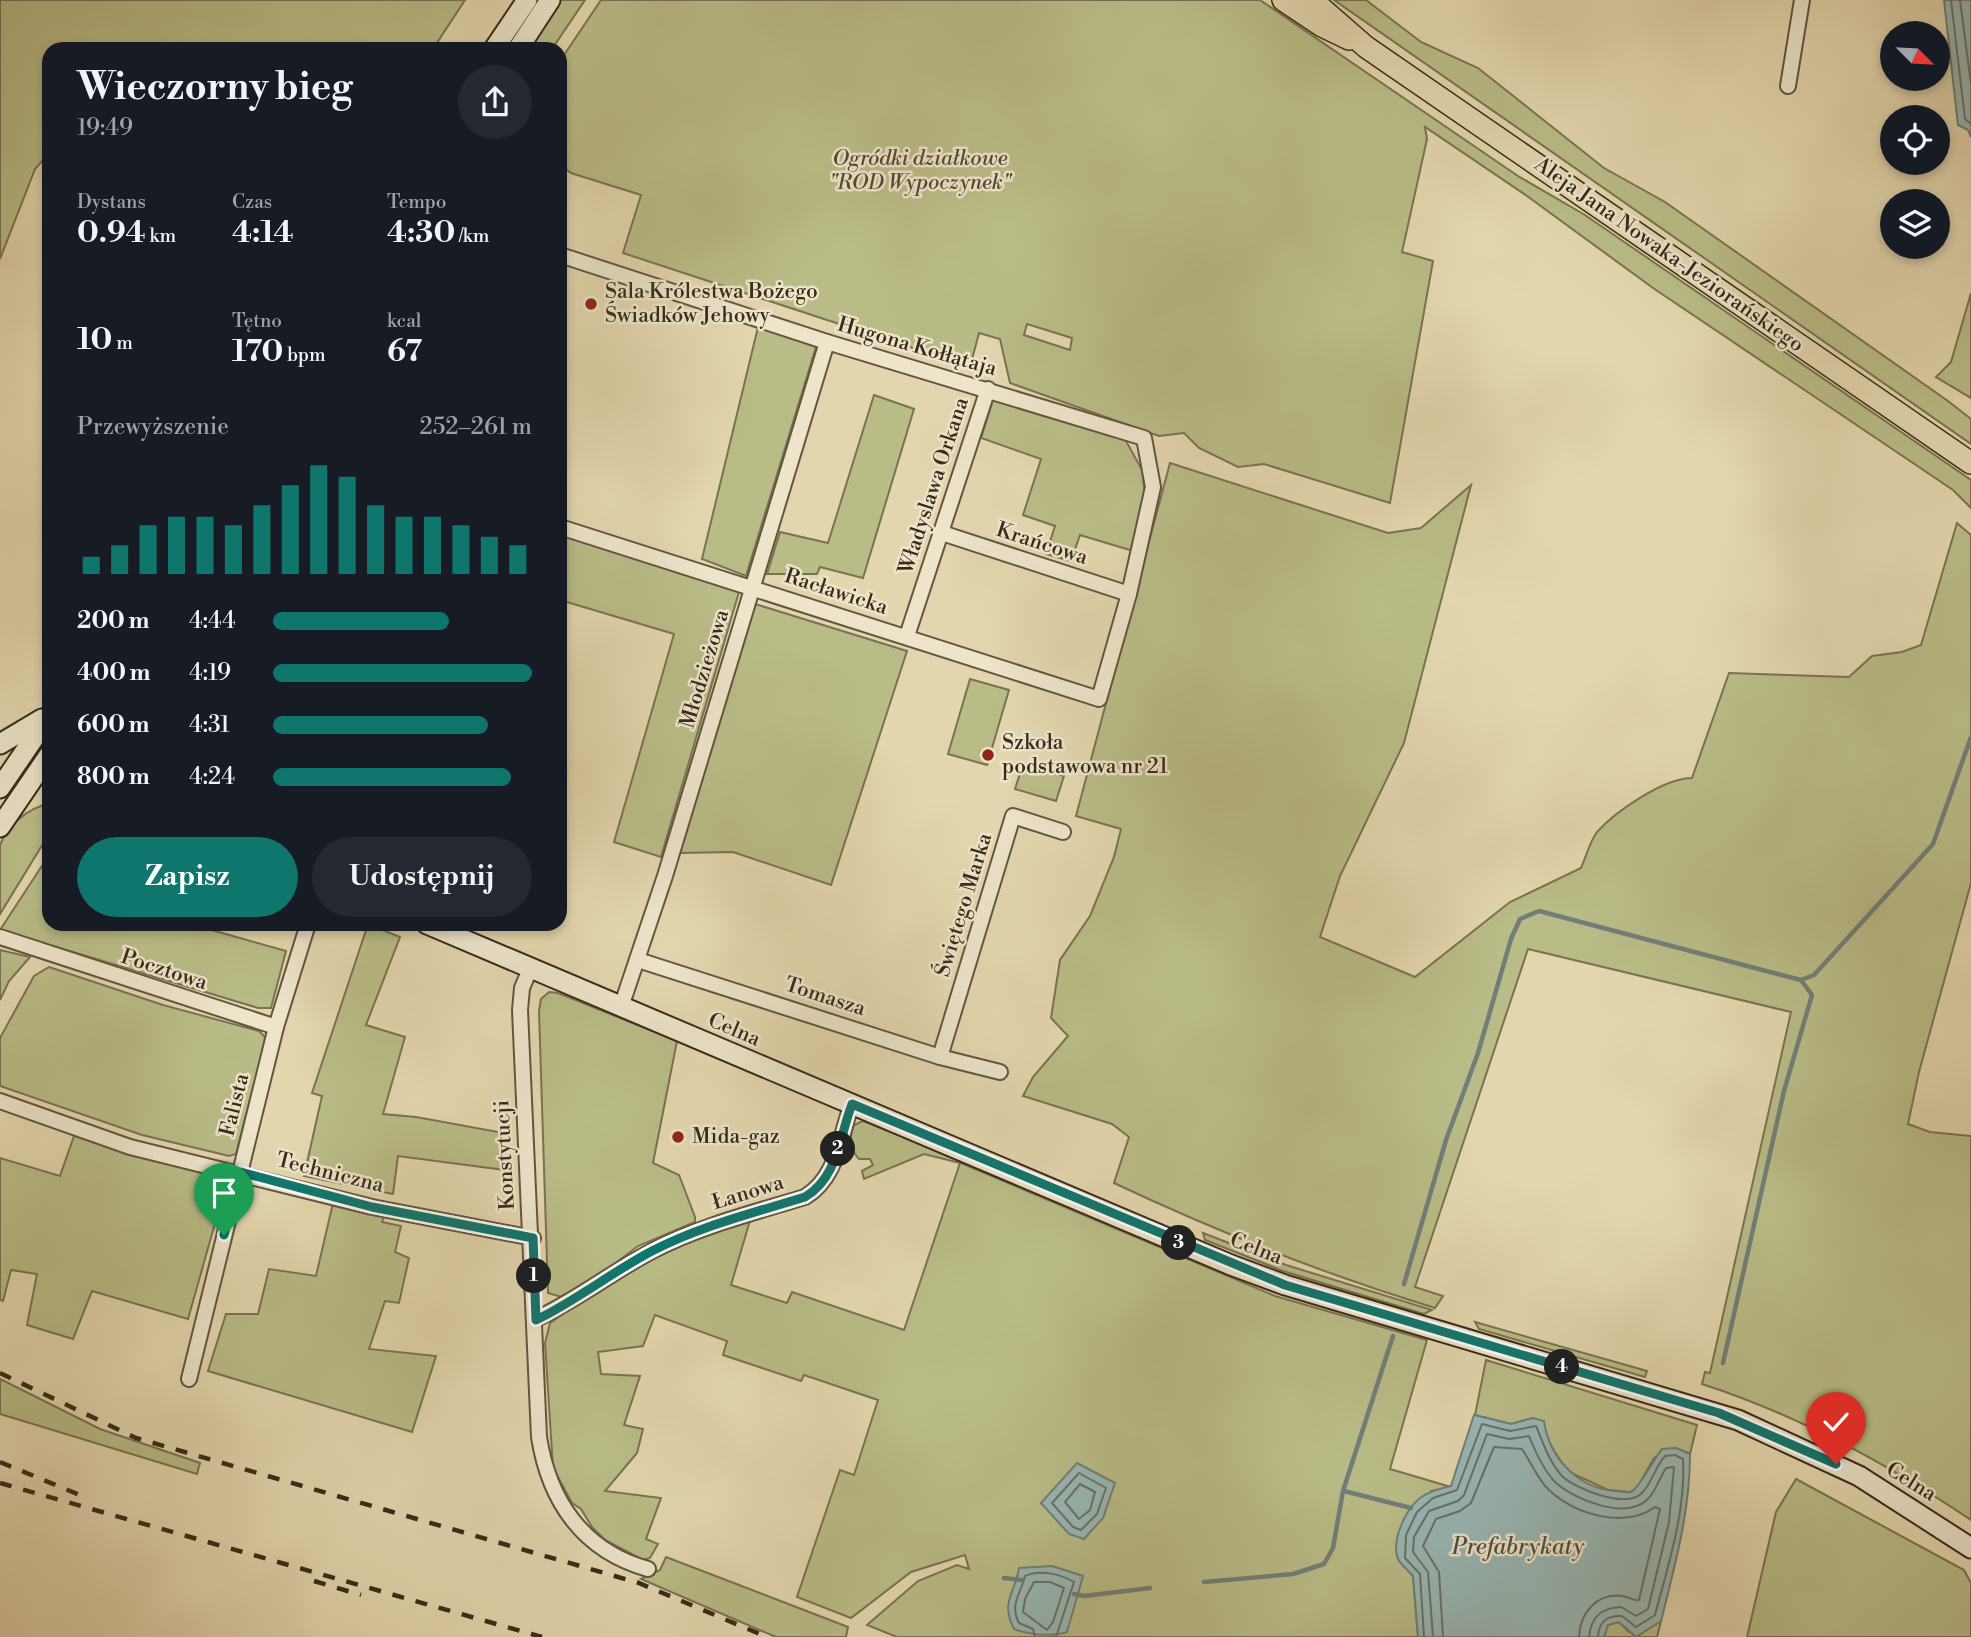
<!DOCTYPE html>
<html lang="pl">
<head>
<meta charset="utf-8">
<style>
	body { margin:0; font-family:"Libre Bodoni",serif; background:#242831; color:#f1f3f6; height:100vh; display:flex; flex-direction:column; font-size:26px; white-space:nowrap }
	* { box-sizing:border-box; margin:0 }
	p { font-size:23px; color:#9ea1a6 }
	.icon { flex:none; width:38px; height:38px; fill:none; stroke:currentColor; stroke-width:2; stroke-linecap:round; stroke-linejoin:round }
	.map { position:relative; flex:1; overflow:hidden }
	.details { position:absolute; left:42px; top:42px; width:525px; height:889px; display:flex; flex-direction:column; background:#171b24; border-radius:21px; box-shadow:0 4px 10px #0003 }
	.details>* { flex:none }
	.needle { width:46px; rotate:114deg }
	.buttons { position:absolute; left:1880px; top:21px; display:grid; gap:14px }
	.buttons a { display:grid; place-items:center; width:70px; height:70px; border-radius:50%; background:#171b24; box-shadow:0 4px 10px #0003; font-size:35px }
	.pin { position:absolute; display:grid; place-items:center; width:60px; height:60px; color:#fff; margin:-72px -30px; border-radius:50% 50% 50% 0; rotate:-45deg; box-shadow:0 0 7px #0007 }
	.pin .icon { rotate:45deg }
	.km { position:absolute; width:35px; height:35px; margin:-18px; border-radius:50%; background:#222; color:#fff; font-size:19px; line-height:35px; text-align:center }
	.round { display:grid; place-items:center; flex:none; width:74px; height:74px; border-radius:37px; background:#242831 }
	.head { display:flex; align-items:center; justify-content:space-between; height:119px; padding:0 35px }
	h1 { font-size:38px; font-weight:700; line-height:52px }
	.stats { display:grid; grid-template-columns:repeat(3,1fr); gap:10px; height:119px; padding:7px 35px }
	.stats div { display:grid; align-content:center }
	.stats b { font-size:30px; font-weight:700 }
	.stats small { font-size:19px; font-weight:400 }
	.stats p { font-size:19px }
	.chart { height:196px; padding:14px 35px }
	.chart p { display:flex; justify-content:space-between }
	.chart svg { width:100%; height:126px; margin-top:7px; stroke:#0f766e; stroke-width:6 }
	.cta { display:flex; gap:14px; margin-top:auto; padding:14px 35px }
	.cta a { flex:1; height:80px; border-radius:42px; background:#0f766e; color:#fff; font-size:28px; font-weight:700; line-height:80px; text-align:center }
	.cta a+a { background:#242831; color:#f1f3f6 }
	ul { padding:0 35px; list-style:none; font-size:23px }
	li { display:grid; grid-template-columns:112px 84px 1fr; align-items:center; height:52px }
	li i { height:18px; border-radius:9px; background:#0f766e }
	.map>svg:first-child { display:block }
	.green { fill:#b9bc87; stroke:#787451; stroke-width:2; fill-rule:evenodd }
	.water { fill:#98b7b4; stroke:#717f77; stroke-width:2 }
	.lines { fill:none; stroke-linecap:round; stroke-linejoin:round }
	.shore { stroke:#687168; stroke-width:2 }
	.stream { stroke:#717f77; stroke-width:4.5 }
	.street-casing { stroke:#625640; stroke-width:18 }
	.secondary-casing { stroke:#372b1b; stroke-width:23 }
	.primary-casing { stroke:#372b1b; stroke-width:24 }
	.street { stroke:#ede4ca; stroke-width:14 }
	.secondary { stroke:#ede4ca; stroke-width:19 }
	.primary { stroke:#e3d6ae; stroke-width:21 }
	.rail { stroke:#372b1b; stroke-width:4.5; stroke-dasharray:12 12; stroke-linecap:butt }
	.route-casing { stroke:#fff; stroke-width:14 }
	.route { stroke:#0f766e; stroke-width:9 }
	.poi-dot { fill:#8f2418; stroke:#ede4ca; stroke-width:2.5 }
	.labels { text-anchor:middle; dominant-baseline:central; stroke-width:5; stroke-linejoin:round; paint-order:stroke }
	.park-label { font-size:21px; font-style:italic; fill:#514831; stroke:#ede4ca }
	.street-label { font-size:21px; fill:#372b1b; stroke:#ede4ca }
	.poi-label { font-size:21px; fill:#372b1b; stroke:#ede4ca; text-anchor:start }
	.water-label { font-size:23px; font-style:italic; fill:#4f4e41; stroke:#ede4ca }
</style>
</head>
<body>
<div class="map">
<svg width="1971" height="1637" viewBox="0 0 1971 1637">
	<rect width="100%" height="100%" fill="#e3d6ae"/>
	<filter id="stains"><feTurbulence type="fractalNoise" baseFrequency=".00286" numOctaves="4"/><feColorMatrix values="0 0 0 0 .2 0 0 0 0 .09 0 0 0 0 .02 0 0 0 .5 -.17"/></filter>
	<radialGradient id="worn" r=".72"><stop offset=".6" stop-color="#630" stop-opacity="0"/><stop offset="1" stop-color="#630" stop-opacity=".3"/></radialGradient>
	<g class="green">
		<polygon points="0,0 465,0 433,49 49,49 49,162 43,160 35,169 0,259"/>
		<polygon points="559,0 585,0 552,49 526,49"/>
		<path d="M601 0H1260L1518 176 1585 215 1971 480V508L1953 490 1653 288 1527 196 1425 127 1427 139 1402 252 1433 261 1390 503 1264 464 1238 467 1199 448 1184 433 1159 436 1010 383 1000 339 979 333 970 367 623 253 641 195 571 173 560 165V61ZM1027 324 1072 338 1070 350 1024 335Z"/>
		<polygon points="1334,0 1366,0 1421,42 1478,68 1604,168 1665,202 1948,401 1971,419 1971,444"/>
		<polygon points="1971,293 1971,398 1936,377 1951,362"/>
		<polygon points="758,327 816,347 746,576 702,559"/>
		<polygon points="874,395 914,409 863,578 820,567 817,574 767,574 780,532 828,543"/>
		<polygon points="993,400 1125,439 1142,470 1145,495 1133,551 1080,535 1071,561 1046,554 1055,526 1023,515 1041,459 981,438"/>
		<path d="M1170 463 1388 533 1421 528 1471 485 1404 743 1340 876 1320 937 1415 977 1510 902 1581 868C1586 857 1590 841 1597 832 1616 811 1664 778 1692 778L1729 673 1849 677 1872 656 1902 652 1921 645 1957 523 1971 535V883L1919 1072 1908 1124 1930 1132 1971 1136V1520C1886 1463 1800 1416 1702 1384L1705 1372 1710 1373 1791 1012 1528 949 1415 1287 1443 1296 1435 1308C1327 1275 1220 1233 1114 1183L1129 1137 1112 1124 1023 1096 1033 1077 1068 1036 1051 1018 1060 960 1090 916 1114 857 1121 829 1076 816Z"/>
		<polygon points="560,535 739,592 661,857 614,842 674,634 560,600"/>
		<polygon points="755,604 907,651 831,885 733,852 680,853"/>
		<polygon points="970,679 1009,690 987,765 948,754"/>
		<polygon points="1023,764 1064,776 1056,801 1015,789"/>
		<path d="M49 804V834L0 914C0 893 0 866 0 846 5 826 30 807 49 804Z"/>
		<polygon points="49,855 49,924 209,924 208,929 286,951 271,1008 258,1008 0,930"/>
		<polygon points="368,924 400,937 366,1025 405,1037 383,1114 416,1117 504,1133 505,1170 398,1156 393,1194 304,1176 322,1096 312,1093"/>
		<polygon points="0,950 30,957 9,981 0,1000"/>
		<polygon points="49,967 163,1005 259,1031 266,1038 236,1154 229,1156 142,1135 0,1086 0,1038 34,976"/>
		<polygon points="549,992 558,993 677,1041 653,1163 679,1175 695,1217 695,1222 638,1246 568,1299 548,1293 539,1011 541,999"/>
		<path d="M863 1121 961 1160V1163L1275 1296 1427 1340 1390 1469 1451 1487 1431 1491 1406 1568 1413 1576 1418 1637H897L867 1625 918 1581 957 1565 969 1569 965 1555 911 1572 851 1618 797 1597 840 1470 854 1475 878 1400 804 1375 801 1381 723 1355 727 1341 655 1315 643 1346 598 1352 601 1374 640 1376 624 1425 643 1429 637 1453 605 1491 661 1498 646 1539 658 1544 650 1558 643 1560 605 1540 592 1527 581 1509 572 1503 553 1468 545 1343 550 1323 627 1269 696 1236 751 1217 731 1285 787 1303 792 1292 904 1330 960 1163 924 1154 864 1179 862 1171 873 1165 870 1159H859C850 1150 849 1136 854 1125Z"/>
		<polygon points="74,1136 228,1177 188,1319 92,1291 73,1339 27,1325 37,1274 11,1270 3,1301 0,1300 0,1158 60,1176"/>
		<polygon points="333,1203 385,1214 382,1222 401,1226 395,1252 409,1258 399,1303 385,1301 369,1349 436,1356 412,1432 208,1371 226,1314 258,1314 269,1269 316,1276"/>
		<polygon points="1203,1233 1286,1265 1432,1310 1424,1314 1283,1271 1205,1240"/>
		<polygon points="1475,1322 1647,1371 1645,1377 1479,1329"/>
		<polygon points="1486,1360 1697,1425 1690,1454 1676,1448 1654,1458 1637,1488 1630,1492 1608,1490 1567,1471 1533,1418 1511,1424 1475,1415"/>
		<polygon points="0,1379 100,1429 200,1463 197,1474 0,1414"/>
		<polygon points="1796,1479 1964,1570 1971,1583 1971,1637 1747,1637 1776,1512"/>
		<polygon points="666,1557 848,1627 846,1637 776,1637 641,1579 660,1570"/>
		<polygon points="1661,1621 1657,1637 1604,1637 1608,1625 1619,1622 1629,1632 1644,1630"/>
	</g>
	<g class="water">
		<polygon points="1944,0 1971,0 1971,137 1968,130 1958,125"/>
		<path d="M1474 1415 1511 1424 1533 1418 1544 1421C1549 1457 1577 1488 1615 1491 1619 1491 1626 1493 1631 1492 1638 1490 1655 1457 1662 1449L1676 1448 1690 1454C1690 1512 1675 1565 1661 1621L1636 1637 1619 1622 1608 1625 1604 1637H1418L1413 1576C1408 1570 1401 1565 1398 1559 1391 1541 1405 1510 1420 1498 1429 1491 1440 1489 1451 1486Z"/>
		<polygon points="1077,1463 1115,1483 1103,1518 1084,1539 1069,1534 1041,1503"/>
		<path d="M1052 1566 1083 1576 1067 1632C1052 1637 1030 1635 1014 1629 1000 1601 1015 1594 1019 1568Z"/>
	</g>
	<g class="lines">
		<g class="shore">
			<polyline points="1951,0 1965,119 1971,124"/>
			<polyline points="1960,0 1971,84"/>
			<polygon points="1079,1473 1106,1488 1097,1514 1081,1530 1073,1527 1052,1503"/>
			<polygon points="1080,1484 1095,1492 1090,1510 1079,1519 1065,1502"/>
			<polygon points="1034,1582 1050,1582 1064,1588 1053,1622 1047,1630 1023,1612 1025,1599"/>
			<path d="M1035 1637 1033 1629 1019 1623C1009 1604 1021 1594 1025 1576 1040 1569 1060 1574 1074 1582L1056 1637"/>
			<path d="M1424 1637 1420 1574 1405 1558 1406 1535 1417 1512 1433 1498 1457 1490 1482 1424 1510 1431 1536 1426C1543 1442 1548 1460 1561 1475 1574 1489 1626 1509 1642 1493 1652 1483 1655 1467 1665 1456L1675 1455 1683 1459C1686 1512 1668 1565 1655 1615L1636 1627 1622 1616C1606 1615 1599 1622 1598 1637"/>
			<path d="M1433 1637 1428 1572 1413 1552 1414 1537 1429 1511 1458 1501 1464 1495 1487 1434 1509 1439 1529 1436C1535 1451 1544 1471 1556 1483 1576 1500 1624 1520 1647 1500 1655 1493 1660 1477 1666 1468L1674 1467 1669 1522 1648 1609 1636 1616 1621 1607C1601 1608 1591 1617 1589 1637"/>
			<path d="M1443 1637 1439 1572 1423 1546 1436 1519 1460 1511 1471 1503 1494 1447 1522 1449C1531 1462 1538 1480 1549 1490 1576 1515 1625 1529 1655 1507L1660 1509 1639 1600C1633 1601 1631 1598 1623 1596 1597 1592 1580 1613 1579 1637"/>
		</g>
		<g class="stream">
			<polyline points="1404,1284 1446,1140 1478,1053 1511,939 1520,919 1539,911 1793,978 1801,980 1814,975 1933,844 1971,737"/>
			<polyline points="1723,1363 1784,1091 1812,995 1801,980"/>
			<polyline points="1344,1491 1411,1508"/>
			<polyline points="1004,1578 1022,1580"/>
			<polyline points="1204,1582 1293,1574 1324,1564 1333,1548 1343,1491 1393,1336"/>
			<polyline points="1074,1594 1084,1596 1150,1588"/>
		</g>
		<defs>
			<g id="street">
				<polyline points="1788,86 1802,0"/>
				<polyline points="560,255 827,342 1144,438 1153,487 1129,594 1099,699 560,527"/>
				<polyline points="942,533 1129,594"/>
				<polyline points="907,636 988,389"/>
				<polyline points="0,937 276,1027"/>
				<polyline points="638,960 940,1057 1000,1072"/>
				<path d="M530 969 522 988 520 1010 539 1437C549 1501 583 1551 648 1569"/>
				<polyline points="621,1007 665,876 827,342"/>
				<polyline points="940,1057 1013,816 1063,832"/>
				<polyline points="0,1101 130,1147 372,1207 533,1238"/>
				<path d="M536 1319C577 1300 612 1272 652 1251 700 1226 753 1213 805 1197 838 1177 839 1138 852 1104"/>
				<polyline points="189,1379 276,1027 308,924"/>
			</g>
			<g id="secondary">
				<polyline points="494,49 527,0"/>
				<polyline points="518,49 550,0"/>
				<polyline points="0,744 42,719"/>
				<polyline points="0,788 49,716"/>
				<polyline points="0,827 49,755"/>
				<polyline points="427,924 1231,1265 1285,1285 1738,1420 1859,1476 1971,1548"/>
			</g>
			<g id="primary">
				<polyline points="1283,0 1322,26 1349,39"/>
				<polyline points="1312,0 1366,47 1971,463"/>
			</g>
		</defs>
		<use href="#street" class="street-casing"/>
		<use href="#secondary" class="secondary-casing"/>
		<use href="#primary" class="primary-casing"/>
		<use href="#street" class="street"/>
		<use href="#secondary" class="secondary"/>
		<use href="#primary" class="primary"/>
		<g class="rail">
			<polyline points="0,1373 136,1438 639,1583 767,1637"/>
			<polyline points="0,1462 87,1498"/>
			<polyline points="0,1483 542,1637"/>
			<polyline points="314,1581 361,1595"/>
		</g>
	</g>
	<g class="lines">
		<defs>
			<path id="route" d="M224 1235 240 1172 372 1207 533 1238 536 1320C577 1300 612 1272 652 1251 700 1226 753 1213 805 1197 838 1177 839 1138 852 1104L1285 1285 1719 1413 1836 1464"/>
		</defs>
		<use href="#route" class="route-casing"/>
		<use href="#route" class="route"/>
	</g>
	<g class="poi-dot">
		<circle cx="591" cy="304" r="7"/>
		<circle cx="988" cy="755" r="7"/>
		<circle cx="678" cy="1137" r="7"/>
	</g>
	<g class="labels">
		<g class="park-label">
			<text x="920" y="159">Ogródki działkowe<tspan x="920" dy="24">"ROD Wypoczynek"</tspan></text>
		</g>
		<g class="street-label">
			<text transform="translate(1669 255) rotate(35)">Aleja Jana Nowaka-Jeziorańskiego</text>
			<text transform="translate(917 347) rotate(16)">Hugona Kołłątaja</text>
			<text transform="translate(934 486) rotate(-72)">Władyslawa Orkana</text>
			<text transform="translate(1042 544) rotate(18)">Krańcowa</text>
			<text transform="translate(836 592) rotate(18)">Racławicka</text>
			<text transform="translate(705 669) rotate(-73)">Młodzieżowa</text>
			<text transform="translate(964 905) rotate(-73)">Świętego Marka</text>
			<text transform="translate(164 970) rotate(18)">Pocztowa</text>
			<text transform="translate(825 997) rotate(18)">Tomasza</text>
			<text transform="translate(734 1030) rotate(23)">Celna</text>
			<text transform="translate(235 1105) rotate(-76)">Falista</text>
			<text transform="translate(505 1155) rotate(-93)">Konstytucji</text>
			<text transform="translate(330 1173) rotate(14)">Techniczna</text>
			<text transform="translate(748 1193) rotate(-17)">Łanowa</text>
			<text transform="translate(1256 1249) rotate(21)">Celna</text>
			<text transform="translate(1911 1482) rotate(32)">Celna</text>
		</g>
		<g class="poi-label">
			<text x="605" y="292">Sala Królestwa Bożego<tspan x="605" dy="24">Świadków Jehowy</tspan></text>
			<text x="1002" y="743">Szkoła<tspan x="1002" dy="24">podstawowa nr 21</tspan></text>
			<text x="692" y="1137">Mida-gaz</text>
		</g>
		<g class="water-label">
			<text x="1518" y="1547">Prefabrykaty</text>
		</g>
	</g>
	<rect width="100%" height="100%" filter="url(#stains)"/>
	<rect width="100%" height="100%" fill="url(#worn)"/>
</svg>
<div class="buttons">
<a><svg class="needle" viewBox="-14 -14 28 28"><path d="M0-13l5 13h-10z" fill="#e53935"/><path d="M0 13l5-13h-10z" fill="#9ea1a6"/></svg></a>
<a><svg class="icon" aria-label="locate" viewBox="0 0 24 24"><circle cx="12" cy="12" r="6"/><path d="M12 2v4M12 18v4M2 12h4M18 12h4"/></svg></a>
<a><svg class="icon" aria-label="layers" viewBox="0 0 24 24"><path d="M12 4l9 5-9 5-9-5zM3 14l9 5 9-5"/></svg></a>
</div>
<div class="pin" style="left:224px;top:1235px;background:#1e9e55"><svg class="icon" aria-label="arrive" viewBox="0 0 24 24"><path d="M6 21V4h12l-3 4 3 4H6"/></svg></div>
<div class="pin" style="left:1836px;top:1464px;background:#d93025"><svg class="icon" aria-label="check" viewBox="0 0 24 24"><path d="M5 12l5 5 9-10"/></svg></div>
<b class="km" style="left:534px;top:1276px">1</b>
<b class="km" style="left:838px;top:1149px">2</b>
<b class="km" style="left:1179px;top:1243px">3</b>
<b class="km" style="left:1562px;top:1367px">4</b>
<section class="details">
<div class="head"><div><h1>Wieczorny bieg</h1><p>19:49</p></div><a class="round"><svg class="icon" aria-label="share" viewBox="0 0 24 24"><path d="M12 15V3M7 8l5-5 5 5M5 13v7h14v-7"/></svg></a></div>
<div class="stats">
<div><p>Dystans</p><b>0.94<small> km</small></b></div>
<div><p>Czas</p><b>4:14</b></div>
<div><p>Tempo</p><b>4:30<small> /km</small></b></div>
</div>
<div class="stats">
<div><b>10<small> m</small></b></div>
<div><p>Tętno</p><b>170<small> bpm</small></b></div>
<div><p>kcal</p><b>67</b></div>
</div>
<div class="chart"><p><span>Przewyższenie</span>252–261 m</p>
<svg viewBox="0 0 160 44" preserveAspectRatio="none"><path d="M5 44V38M15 44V34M25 44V27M35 44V24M45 44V24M55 44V27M65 44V20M75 44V13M85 44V6M95 44V10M105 44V20M115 44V24M125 44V24M135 44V27M145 44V31M155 44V34"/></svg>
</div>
<ul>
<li><b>200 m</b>4:44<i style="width:68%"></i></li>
<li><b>400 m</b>4:19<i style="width:100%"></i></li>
<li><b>600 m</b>4:31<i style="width:83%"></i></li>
<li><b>800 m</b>4:24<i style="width:92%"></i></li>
</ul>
<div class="cta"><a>Zapisz</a><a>Udostępnij</a></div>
</section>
</div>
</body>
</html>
